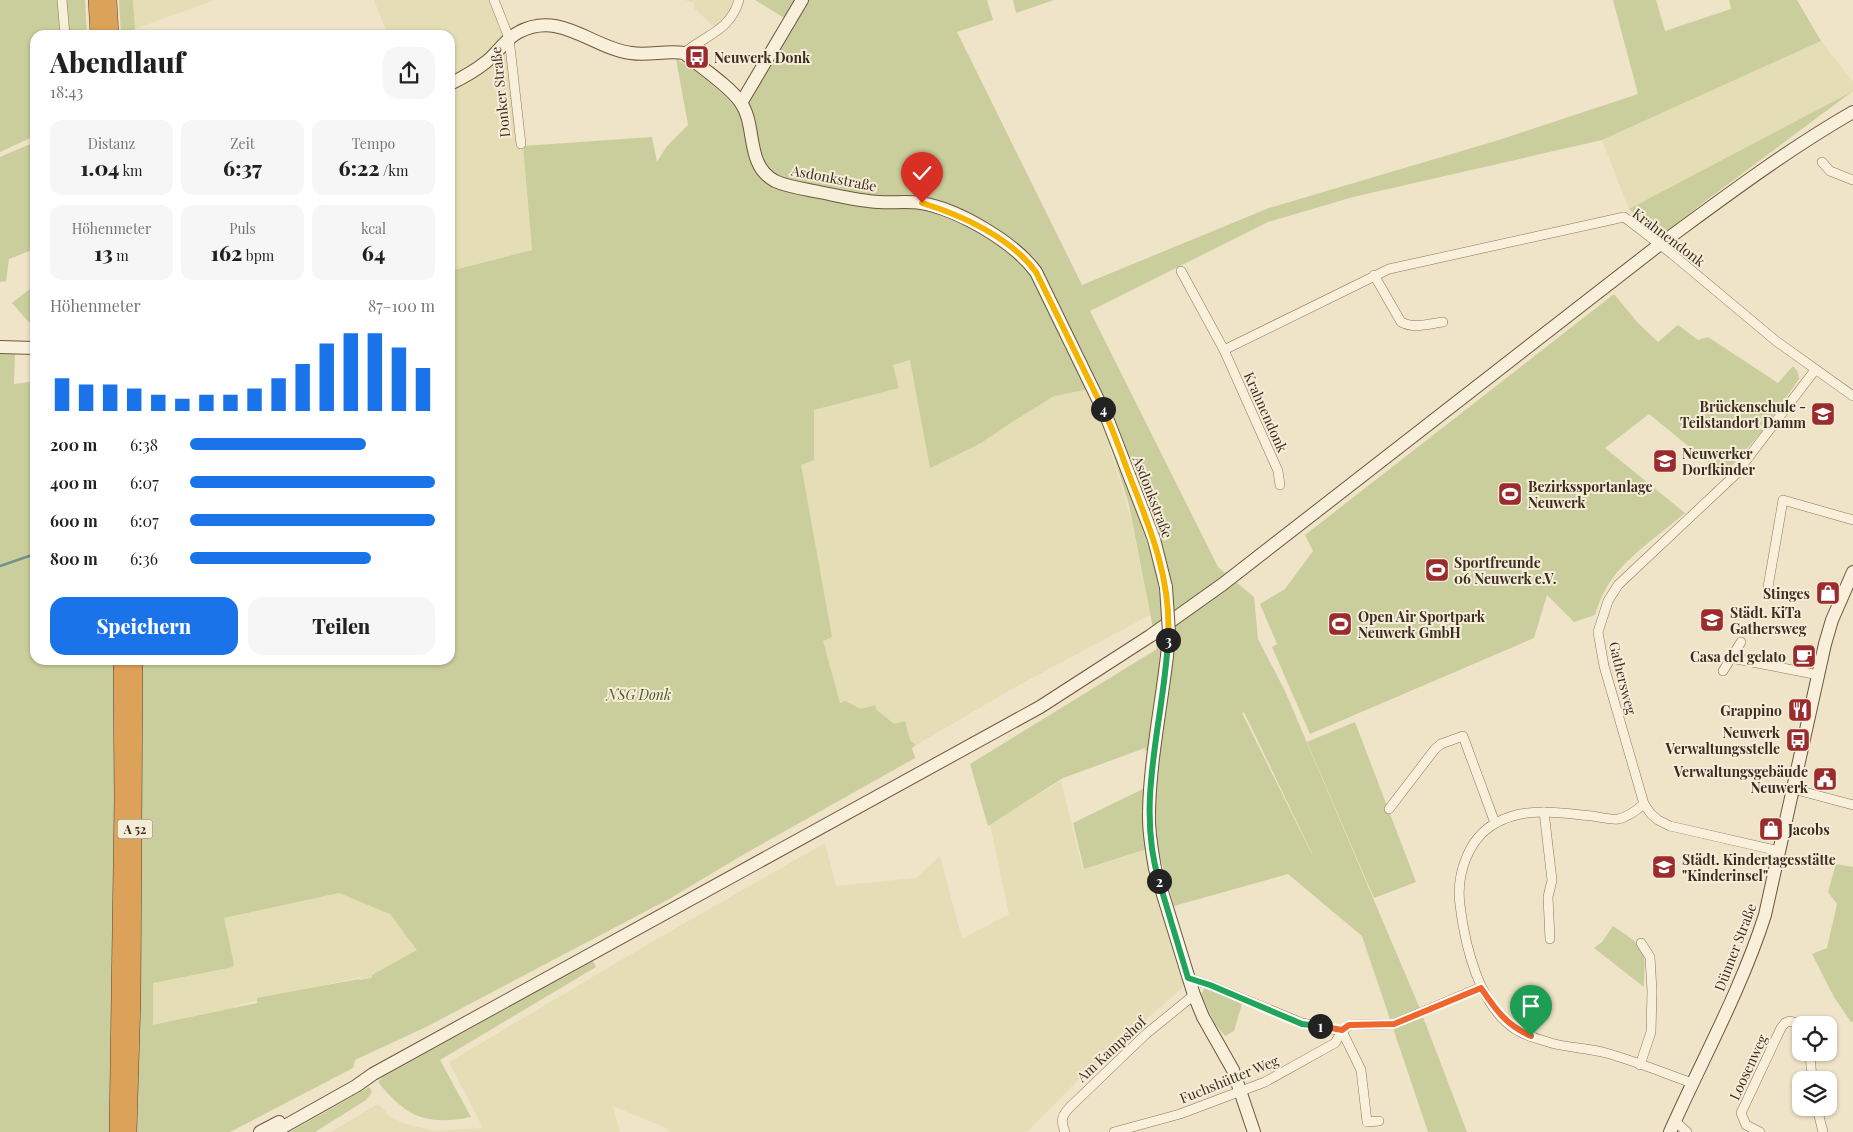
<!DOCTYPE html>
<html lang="de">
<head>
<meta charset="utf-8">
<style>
	body { margin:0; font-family:"Playfair Display",serif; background:#f6f6f6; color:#202124; height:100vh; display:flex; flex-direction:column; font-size:19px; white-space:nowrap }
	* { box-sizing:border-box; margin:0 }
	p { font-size:16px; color:#757577 }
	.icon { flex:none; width:28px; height:28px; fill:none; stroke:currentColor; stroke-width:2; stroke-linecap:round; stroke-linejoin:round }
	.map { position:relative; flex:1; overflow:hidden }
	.side { position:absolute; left:30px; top:30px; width:425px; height:635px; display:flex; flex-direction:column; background:#fff; border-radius:15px; box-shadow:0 1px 4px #0004 }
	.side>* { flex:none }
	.fabs { position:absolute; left:1792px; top:1016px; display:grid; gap:10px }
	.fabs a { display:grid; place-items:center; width:45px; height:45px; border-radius:10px; background:#fff; box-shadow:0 1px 4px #0004; font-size:25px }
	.pin { position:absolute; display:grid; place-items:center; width:42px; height:42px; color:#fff; margin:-51px -21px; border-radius:50% 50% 50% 0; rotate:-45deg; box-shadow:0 0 5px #0007 }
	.pin .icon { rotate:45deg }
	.km { position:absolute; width:25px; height:25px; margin:-12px; border-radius:50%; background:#222; color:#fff; font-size:14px; line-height:25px; text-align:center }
	.round { display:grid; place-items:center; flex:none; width:52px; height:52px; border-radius:15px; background:#f6f6f6 }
	.head { display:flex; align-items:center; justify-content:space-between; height:85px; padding:0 20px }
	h1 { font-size:28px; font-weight:800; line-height:38px }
	.metrics { display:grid; grid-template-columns:repeat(3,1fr); gap:8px; height:85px; padding:5px 20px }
	.metrics div { display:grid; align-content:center; border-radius:12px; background:#f6f6f6; text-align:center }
	.metrics b { font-size:21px; font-weight:800 }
	.metrics small { font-size:14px; font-weight:400 }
	.metrics p { font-size:14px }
	.chart { height:140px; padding:10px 20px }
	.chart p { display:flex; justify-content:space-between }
	.chart svg { width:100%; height:90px; margin-top:5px; stroke:#1a73e8; stroke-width:6 }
	.primary-button { display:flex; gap:10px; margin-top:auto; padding:10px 20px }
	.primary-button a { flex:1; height:58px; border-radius:15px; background:#1a73e8; color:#fff; font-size:20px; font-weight:800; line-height:58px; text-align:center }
	.primary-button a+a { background:#f6f6f6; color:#202124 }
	ul { padding:0 20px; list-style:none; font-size:16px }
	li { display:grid; grid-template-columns:80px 60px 1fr; align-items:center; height:38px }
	li i { height:12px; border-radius:6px; background:#1a73e8 }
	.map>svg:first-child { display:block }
	.farmland { fill:#e5ddb5 }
	.green { fill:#c9ce9c; fill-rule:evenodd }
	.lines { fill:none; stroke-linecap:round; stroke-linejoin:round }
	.stream { stroke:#6f9289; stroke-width:2.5 }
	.street-casing { stroke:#8c755d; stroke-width:10 }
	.secondary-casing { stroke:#6e5640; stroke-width:14 }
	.highway-casing { stroke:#5a4331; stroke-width:16 }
	.street { stroke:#f9f0dc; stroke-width:9 }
	.secondary { stroke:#f9f0dc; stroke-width:12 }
	.highway { stroke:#dda25a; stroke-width:15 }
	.secondary-bridge-casing { stroke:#6e5640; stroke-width:14; stroke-linecap:butt }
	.secondary-bridge { stroke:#f9f0dc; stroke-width:12 }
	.split-1-casing { stroke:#fff; stroke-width:10 }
	.split-2-casing { stroke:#fff; stroke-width:10 }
	.split-3-casing { stroke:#fff; stroke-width:10 }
	.split-4-casing { stroke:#fff; stroke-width:10 }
	.split-5-casing { stroke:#fff; stroke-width:10 }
	.split-1 { stroke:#f0652b; stroke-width:6 }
	.split-2 { stroke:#22a559; stroke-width:6 }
	.split-3 { stroke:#22a559; stroke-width:6 }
	.split-4 { stroke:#f5b400; stroke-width:6 }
	.split-5 { stroke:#f5b400; stroke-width:6 }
	.labels { text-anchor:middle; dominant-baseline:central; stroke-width:4; stroke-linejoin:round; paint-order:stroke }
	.shield { fill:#f6edd8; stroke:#746757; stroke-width:1 }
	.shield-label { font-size:12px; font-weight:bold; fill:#3c2d20 }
	.poi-label { font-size:14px; font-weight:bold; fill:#3c2d20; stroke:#f6edd8; text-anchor:start }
	.street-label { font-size:14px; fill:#3c2d20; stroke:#f6edd8 }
	.park-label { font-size:14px; font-style:italic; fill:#4d5927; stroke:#f6edd8 }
</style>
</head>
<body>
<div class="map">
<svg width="1853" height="1132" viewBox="0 0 1853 1132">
	<rect width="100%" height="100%" fill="#efe3c8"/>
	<g class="farmland">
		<polygon points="133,0 214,0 135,29"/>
		<polygon points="374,0 497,0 523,146 532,250 450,271 450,35 388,35"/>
		<polygon points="685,0 733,0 724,20 715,28 694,8 694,3"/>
		<polygon points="1821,41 1853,82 1853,91 1629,209 1602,140"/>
		<polygon points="922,357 1085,377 1110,444 1109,445 1131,519 1150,615 1017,686 916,745 877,709 862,710 832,705 783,470 814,460 814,410 899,388 893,365"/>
		<polygon points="1061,781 1083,870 1146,850 1164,908 1184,986 1079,1079 1027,1132 671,1132 666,1128 613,1106 620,1132 331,1132 378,1104 391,1117 405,1124 436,1131 483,1128 449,1062 657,939 825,843 836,886 916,878 940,856 962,939 1009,914 990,824"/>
		<polygon points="339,893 389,913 423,949 386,1032 360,977 234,1006 240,1049 153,1063 153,983 234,964 223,918"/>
	</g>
	<g class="green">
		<polygon points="0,0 59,0 62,35 35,35 35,136 0,152"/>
		<polygon points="65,0 85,0 87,35 68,35"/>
		<polygon points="119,0 133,0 135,29 137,35 121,35"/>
		<polygon points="755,0 797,0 786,19"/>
		<path d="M806 0H987L993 20 957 32 1082 285 1269 208 1499 140 1638 94 1613 0H1656L1665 31 1731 9 1729 0H1797L1821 41 1602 140 1353 197 1268 222 1090 311 1218 567 1254 597 1258 639 1285 691 1418 1004 1467 1132H1428L1362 936 1288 874 1174 906 1157 846 1084 869 1073 823 1143 789 1148 750 1145 751V748L1063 778 988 826 970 764 1157 649 1129 505 1110 444 1089 389 1054 396 1015 420 981 443 930 468 910 360 893 365 899 388 814 410V460L801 465 832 637 823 641 840 703 845 701 861 709 875 705 876 709 894 724 905 721 910 740 916 745 912 748 915 758 746 853 669 899 428 1026 355 1060 353 1068 230 1132H0V352H15L14 384 35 381V660H450V271L532 250 523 146 652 137 657 162 667 146 688 125 676 59C701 72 720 92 741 111ZM1244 712 1312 853V854L1242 713ZM339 893 390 914 417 950 372 975V978L360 980 359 979 257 998V1003L153 1025V983L233 967 234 964 224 918Z"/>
		<polygon points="1013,0 1054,0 1016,13"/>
		<polygon points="1853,91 1704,202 1658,238 1629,209"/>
		<polygon points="35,142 35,249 9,259 6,281 0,282 0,157"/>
		<polygon points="35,285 35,329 12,303"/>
		<path d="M1614 294 1637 322 1658 342 1678 325 1698 340 1708 337 1778 383 1793 366 1798 372 1799 379 1764 429 1724 475 1649 414 1605 448 1685 513C1663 532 1629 555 1612 579 1604 590 1599 602 1595 615L1574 622 1547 595 1534 638 1310 734 1272 647 1277 644 1260 604 1285 589 1313 551 1305 535Z"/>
		<polygon points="1355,722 1416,882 1374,898 1307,742"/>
		<polygon points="1836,864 1853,867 1853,1021 1851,1022 1834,997 1812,954 1827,948 1837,904 1828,892"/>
		<path d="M1613 926C1646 949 1646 945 1644 987L1594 948 1602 942Z"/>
		<path d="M593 961 596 967 440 1060 471 1117C427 1126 406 1117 378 1082L383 1077Z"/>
		<polygon points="1206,987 1243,1000 1234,1031 1225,1036 1215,1024 1201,994"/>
		<polygon points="369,1087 372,1092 366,1100 315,1132 290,1132"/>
	</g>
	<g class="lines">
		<polyline class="stream" points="0,566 35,554"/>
		<defs>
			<g id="street">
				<polyline points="62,0 65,35"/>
				<polyline points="494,0 509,38 521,144"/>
				<path d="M684 53C707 34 730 31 739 0"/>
				<polyline points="1822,162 1830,171 1853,180"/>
				<polyline points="1181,271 1224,350 1278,471 1280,485"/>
				<path d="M1374 275 1401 322C1414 329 1428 324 1443 322"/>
				<polyline points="1224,350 1389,269 1624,217 1672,254 1776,341 1853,396"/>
				<polyline points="1768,587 1783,500 1853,520"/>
				<polyline points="1731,658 1819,675"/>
				<polyline points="1723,671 1741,642"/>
				<polyline points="1793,789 1853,805"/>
				<path d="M1644 804C1637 810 1628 817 1618 819 1611 820 1600 817 1592 816 1561 813 1525 806 1496 823 1468 838 1456 875 1460 905 1465 946 1479 1005 1515 1029 1525 1036 1539 1039 1551 1043 1569 1048 1588 1048 1606 1053 1635 1061 1664 1073 1692 1083"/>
				<polyline points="1389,809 1435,749 1441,744 1463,736 1495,823"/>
				<polyline points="1544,812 1552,880 1548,897 1550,939"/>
				<polyline points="1779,851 1670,826 1658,820 1651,814 1644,804 1604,666 1598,632 1608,601 1618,585 1735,475 1815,370"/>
				<polyline points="1188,978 1210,985 1302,1023 1342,1031 1361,1070 1367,1122 1379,1121"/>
				<polyline points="1810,1052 1812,1080"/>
				<polyline points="1640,1065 1651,1032 1652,991 1650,957 1641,943"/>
				<polyline points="1817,1108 1823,1132"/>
				<polyline points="1675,1121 1687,1132"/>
				<path d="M1065 1132C1060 1120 1062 1115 1071 1106L1146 1034 1194 995"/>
				<polyline points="1114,1132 1180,1114 1265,1082 1335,1043 1342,1031 1349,1025 1394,1024 1481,987"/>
				<polyline points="1760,1132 1746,1125 1741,1113 1781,1028 1785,1023 1790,1021 1801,1025"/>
			</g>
			<g id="secondary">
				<path d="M450 84C462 78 475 71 486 62 498 53 505 39 519 32 560 10 592 48 631 53 649 56 666 50 684 53 699 66 731 87 741 103 757 126 745 165 775 181 788 187 805 189 819 192 839 196 858 201 879 202 893 203 907 201 921 203 958 209 1014 242 1036 272L1107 418 1154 539 1166 587"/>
				<polyline points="741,103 802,0"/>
				<polyline points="0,347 35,348"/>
				<path d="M1167 656C1161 707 1150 761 1149 812 1148 831 1152 850 1155 869L1194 995 1203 1017 1233 1070 1254 1132"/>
				<polyline points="260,1132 279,1122"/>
				<path d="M274 1132 356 1086 373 1074 1040 707 1150 636 1223 584 1659 245C1722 199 1785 151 1853 112"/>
				<path d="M1670 1132C1702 1060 1741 990 1765 915L1825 644 1832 620 1853 572"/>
			</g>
			<g id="highway">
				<polyline points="96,0 98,35"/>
				<polyline points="109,0 111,35"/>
				<polyline points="117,1132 122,800 121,660"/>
				<polyline points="129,1132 133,998 135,660"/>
			</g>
		</defs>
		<use href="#street" class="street-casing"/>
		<use href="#secondary" class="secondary-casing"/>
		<use href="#highway" class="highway-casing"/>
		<use href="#street" class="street"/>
		<use href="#secondary" class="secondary"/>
		<use href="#highway" class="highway"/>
		<defs>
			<polyline id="secondary-bridge" points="1166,587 1169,633 1167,656"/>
		</defs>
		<use href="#secondary-bridge" class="secondary-bridge-casing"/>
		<use href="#secondary-bridge" class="secondary-bridge"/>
	</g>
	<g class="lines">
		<defs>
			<path id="split-1" d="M1320 1026 1342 1030 1349 1025 1394 1024 1481 988C1496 1010 1506 1025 1531 1036"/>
			<polyline id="split-2" points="1159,881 1188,978 1210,985 1302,1024 1320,1026"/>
			<path id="split-3" d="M1159 881C1135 802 1164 720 1168 640"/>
			<path id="split-4" d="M1103 409C1114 431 1121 454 1130 477 1151 530 1172 582 1168 640"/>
			<path id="split-5" d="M922 203C962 215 1011 238 1036 272L1103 409"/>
		</defs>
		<use href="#split-1" class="split-1-casing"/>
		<use href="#split-2" class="split-2-casing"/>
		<use href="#split-3" class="split-3-casing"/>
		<use href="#split-4" class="split-4-casing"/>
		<use href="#split-5" class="split-5-casing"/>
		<use href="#split-1" class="split-1"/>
		<use href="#split-2" class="split-2"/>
		<use href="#split-3" class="split-3"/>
		<use href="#split-4" class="split-4"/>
		<use href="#split-5" class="split-5"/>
	</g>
	<defs>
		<symbol id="bus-square" viewBox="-11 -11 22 22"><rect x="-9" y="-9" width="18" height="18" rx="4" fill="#9b2c2e" stroke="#f6edd8"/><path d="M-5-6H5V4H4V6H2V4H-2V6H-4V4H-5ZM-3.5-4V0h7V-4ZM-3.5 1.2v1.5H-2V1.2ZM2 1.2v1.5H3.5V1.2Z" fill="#fff"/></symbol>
		<symbol id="school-square" viewBox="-11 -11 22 22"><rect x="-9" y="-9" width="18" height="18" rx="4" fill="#9b2c2e" stroke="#f6edd8"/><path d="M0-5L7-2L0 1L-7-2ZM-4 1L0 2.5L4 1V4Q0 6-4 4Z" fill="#fff"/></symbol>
		<symbol id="stadium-square" viewBox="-11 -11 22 22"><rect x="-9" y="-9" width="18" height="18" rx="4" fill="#9b2c2e" stroke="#f6edd8"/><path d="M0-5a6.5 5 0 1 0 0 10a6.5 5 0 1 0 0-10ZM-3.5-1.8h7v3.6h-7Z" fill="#fff"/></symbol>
		<symbol id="shop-square" viewBox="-11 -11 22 22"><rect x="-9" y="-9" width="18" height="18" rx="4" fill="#9b2c2e" stroke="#f6edd8"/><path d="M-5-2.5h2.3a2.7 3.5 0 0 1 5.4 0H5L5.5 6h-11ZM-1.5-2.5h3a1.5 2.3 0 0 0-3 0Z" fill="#fff"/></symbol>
		<symbol id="cafe-square" viewBox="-11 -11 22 22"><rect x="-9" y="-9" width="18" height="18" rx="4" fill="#9b2c2e" stroke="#f6edd8"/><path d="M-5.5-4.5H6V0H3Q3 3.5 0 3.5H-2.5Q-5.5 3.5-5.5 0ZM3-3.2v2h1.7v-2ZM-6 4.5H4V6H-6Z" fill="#fff"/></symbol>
		<symbol id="restaurant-square" viewBox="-11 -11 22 22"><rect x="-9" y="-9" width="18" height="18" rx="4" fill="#9b2c2e" stroke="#f6edd8"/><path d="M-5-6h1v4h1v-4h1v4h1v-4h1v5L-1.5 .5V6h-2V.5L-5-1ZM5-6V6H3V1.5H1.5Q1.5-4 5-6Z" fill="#fff"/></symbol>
		<symbol id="civic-square" viewBox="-11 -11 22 22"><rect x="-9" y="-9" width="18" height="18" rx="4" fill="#9b2c2e" stroke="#f6edd8"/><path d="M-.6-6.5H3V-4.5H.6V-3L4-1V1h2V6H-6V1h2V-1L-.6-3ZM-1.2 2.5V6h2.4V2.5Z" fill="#fff"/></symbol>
	</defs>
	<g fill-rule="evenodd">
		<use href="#bus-square" x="683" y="43" width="28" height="28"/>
		<use href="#school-square" x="1809" y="400" width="28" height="28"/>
		<use href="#school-square" x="1651" y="447" width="28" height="28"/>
		<use href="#stadium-square" x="1496" y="480" width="28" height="28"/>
		<use href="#stadium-square" x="1423" y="556" width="28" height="28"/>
		<use href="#shop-square" x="1814" y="579" width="28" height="28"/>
		<use href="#school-square" x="1698" y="606" width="28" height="28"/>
		<use href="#stadium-square" x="1326" y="610" width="28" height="28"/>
		<use href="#cafe-square" x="1790" y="642" width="28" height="28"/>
		<use href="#restaurant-square" x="1786" y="696" width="28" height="28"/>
		<use href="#bus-square" x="1784" y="726" width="28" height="28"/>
		<use href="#civic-square" x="1811" y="765" width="28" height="28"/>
		<use href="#shop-square" x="1757" y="815" width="28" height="28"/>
		<use href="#school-square" x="1650" y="853" width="28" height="28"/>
	</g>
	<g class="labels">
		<rect class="shield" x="117.5" y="819.5" width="35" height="19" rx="4"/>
		<g class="shield-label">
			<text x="135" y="829">A 52</text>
		</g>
		<g class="poi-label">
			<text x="714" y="57">Neuwerk Donk</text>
			<text x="1806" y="406" text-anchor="end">Brückenschule -<tspan x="1806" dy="16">Teilstandort Damm</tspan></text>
			<text x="1682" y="453">Neuwerker<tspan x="1682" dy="16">Dorfkinder</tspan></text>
			<text x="1528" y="486">Bezirkssportanlage<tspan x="1528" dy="16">Neuwerk</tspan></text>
			<text x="1454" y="562">Sportfreunde<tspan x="1454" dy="16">06 Neuwerk e.V.</tspan></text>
			<text x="1810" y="593" text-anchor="end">Stinges</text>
			<text x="1730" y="612">Städt. KiTa<tspan x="1730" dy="16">Gathersweg</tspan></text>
			<text x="1358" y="616">Open Air Sportpark<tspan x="1358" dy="16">Neuwerk GmbH</tspan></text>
			<text x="1786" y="656" text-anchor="end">Casa del gelato</text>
			<text x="1782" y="710" text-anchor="end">Grappino</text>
			<text x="1780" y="732" text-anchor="end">Neuwerk<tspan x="1780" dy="16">Verwaltungsstelle</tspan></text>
			<text x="1808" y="771" text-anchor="end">Verwaltungsgebäude<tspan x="1808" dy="16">Neuwerk</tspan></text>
			<text x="1788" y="829">Jacobs</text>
			<text x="1682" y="859">Städt. Kindertagesstätte<tspan x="1682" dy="16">"Kinderinsel"</tspan></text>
		</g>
		<g class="street-label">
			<text transform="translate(500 92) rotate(-96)">Donker Straße</text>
			<text transform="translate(834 178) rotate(11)">Asdonkstraße</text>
			<text transform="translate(1669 237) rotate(37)">Krahnendonk</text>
			<text transform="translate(1266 412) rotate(66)">Krahnendonk</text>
			<text transform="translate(1153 497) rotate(69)">Asdonkstraße</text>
			<text transform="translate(1623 678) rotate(76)">Gathersweg</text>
			<text transform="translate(1735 947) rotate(-69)">Dünner Straße</text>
			<text transform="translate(1111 1049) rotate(-43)">Am Kampshof</text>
			<text transform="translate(1748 1067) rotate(-65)">Loosenweg</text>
			<text transform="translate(1229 1079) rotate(-22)">Fuchshütter Weg</text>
		</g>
		<g class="park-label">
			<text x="639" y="694">NSG Donk</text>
		</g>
	</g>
</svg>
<div class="fabs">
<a><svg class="icon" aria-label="locate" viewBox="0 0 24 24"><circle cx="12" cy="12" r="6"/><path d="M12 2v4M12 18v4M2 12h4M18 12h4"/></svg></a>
<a><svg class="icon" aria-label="layers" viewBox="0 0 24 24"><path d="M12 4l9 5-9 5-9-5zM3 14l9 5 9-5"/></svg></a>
</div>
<div class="pin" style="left:1531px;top:1036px;background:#1e9e55"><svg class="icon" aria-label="arrive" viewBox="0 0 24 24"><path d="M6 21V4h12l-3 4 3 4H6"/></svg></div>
<div class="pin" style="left:922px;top:203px;background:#d93025"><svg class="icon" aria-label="check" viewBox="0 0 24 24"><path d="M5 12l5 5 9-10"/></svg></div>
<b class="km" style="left:1320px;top:1026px">1</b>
<b class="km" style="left:1159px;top:881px">2</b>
<b class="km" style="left:1168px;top:640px">3</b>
<b class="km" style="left:1103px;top:409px">4</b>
<section class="side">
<div class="head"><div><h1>Abendlauf</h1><p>18:43</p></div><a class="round"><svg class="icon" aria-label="share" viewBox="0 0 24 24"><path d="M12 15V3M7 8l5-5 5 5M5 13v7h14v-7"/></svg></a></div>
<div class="metrics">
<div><p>Distanz</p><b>1.04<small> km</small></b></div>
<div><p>Zeit</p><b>6:37</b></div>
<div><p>Tempo</p><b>6:22<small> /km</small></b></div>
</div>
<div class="metrics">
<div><p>Höhenmeter</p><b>13<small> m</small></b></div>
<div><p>Puls</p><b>162<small> bpm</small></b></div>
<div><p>kcal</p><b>64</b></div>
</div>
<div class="chart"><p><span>Höhenmeter</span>87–100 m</p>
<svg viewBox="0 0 160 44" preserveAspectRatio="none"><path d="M5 44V28M15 44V31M25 44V31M35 44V33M45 44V36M55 44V38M65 44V36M75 44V36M85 44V33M95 44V28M105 44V21M115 44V11M125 44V6M135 44V6M145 44V13M155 44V23"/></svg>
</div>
<ul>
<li><b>200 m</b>6:38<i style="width:72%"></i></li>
<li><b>400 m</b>6:07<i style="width:100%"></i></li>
<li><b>600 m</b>6:07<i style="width:100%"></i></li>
<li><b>800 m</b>6:36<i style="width:74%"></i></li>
</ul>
<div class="primary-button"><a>Speichern</a><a>Teilen</a></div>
</section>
</div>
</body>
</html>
